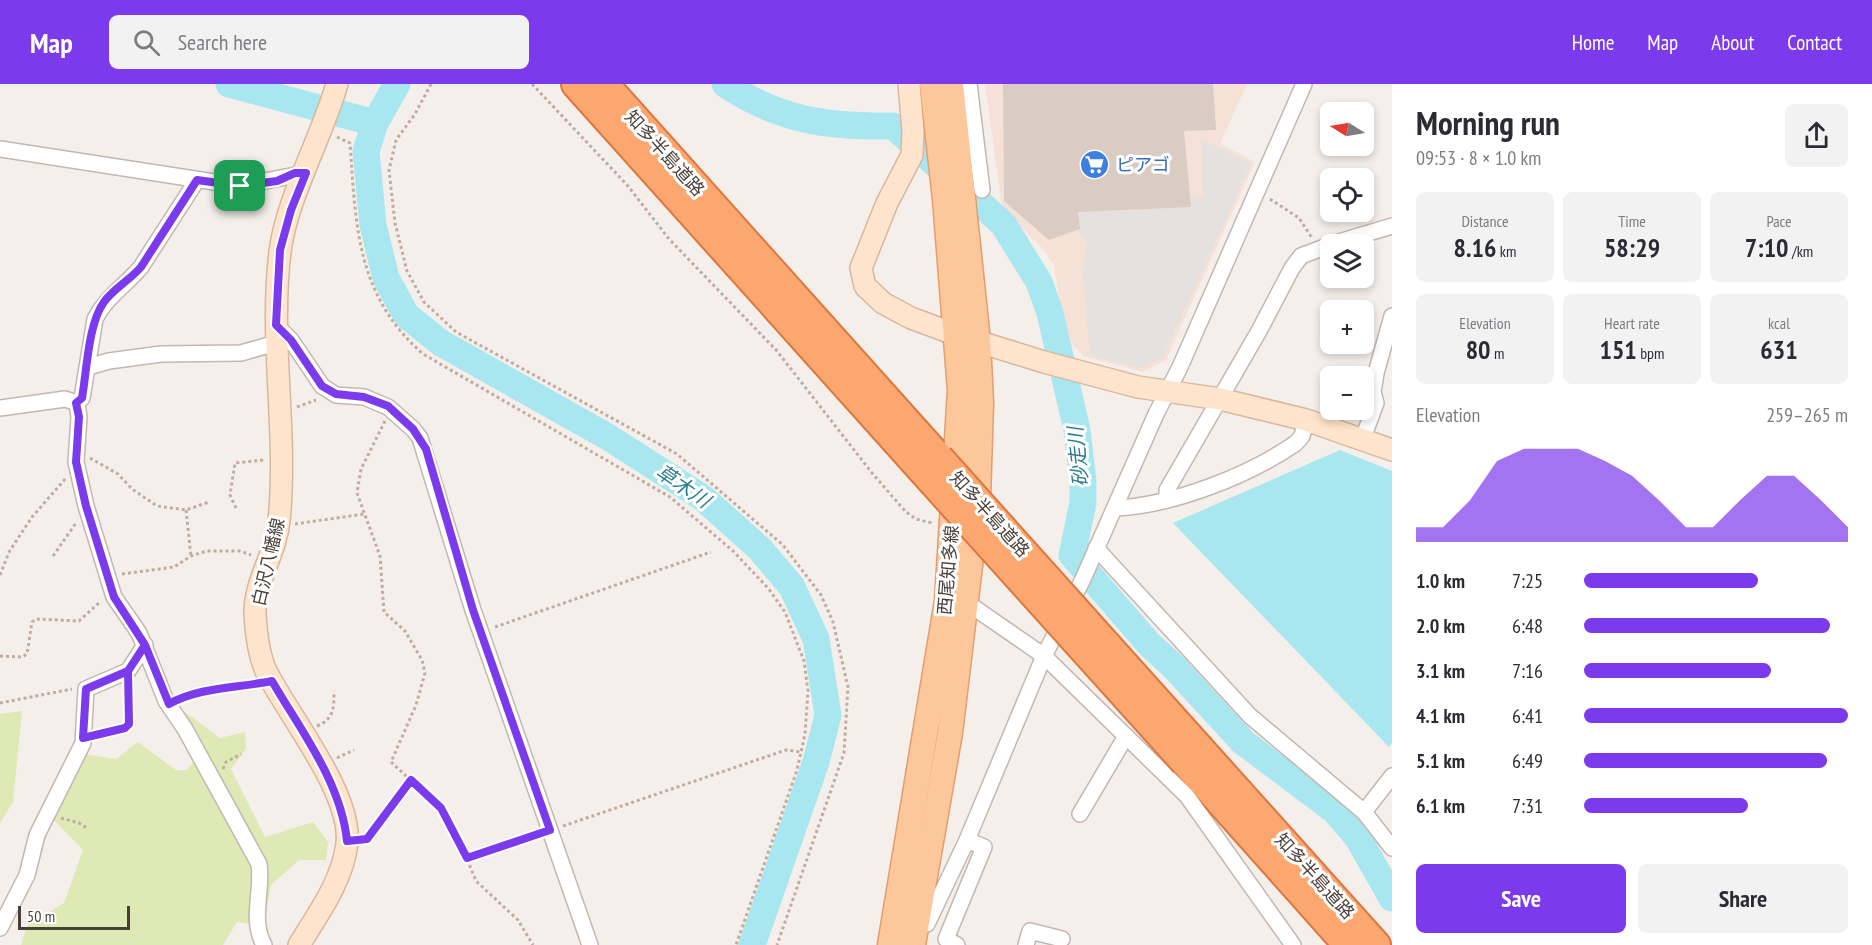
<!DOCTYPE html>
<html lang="en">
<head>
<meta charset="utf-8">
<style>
	body { margin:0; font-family:"PT Sans Narrow","Noto Sans JP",sans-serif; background:#f2f2f3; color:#2b2b33; height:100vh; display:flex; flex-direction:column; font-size:22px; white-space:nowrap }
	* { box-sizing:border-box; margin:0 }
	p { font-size:20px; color:#7c7c81 }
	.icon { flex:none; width:33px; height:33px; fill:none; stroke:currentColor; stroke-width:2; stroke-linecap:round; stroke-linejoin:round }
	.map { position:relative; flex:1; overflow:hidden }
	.sheet { display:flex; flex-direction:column; background:#fff; width:480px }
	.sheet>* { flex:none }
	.needle { width:39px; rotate:281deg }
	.fabs { position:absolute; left:1320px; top:18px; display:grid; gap:12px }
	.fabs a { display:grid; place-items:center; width:54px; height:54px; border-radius:9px; background:#fff; box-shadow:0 3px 9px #0003; font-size:30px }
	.scale { position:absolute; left:18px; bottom:15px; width:112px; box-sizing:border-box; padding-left:6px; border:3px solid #4a3e39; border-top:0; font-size:16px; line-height:21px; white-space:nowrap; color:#4a3e39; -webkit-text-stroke:4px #fff; paint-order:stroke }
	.pin { position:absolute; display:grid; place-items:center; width:51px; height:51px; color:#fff; margin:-26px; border-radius:12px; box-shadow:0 3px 9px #0006 }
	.round { display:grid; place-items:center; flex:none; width:63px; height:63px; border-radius:9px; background:#f2f2f3 }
	.headline { display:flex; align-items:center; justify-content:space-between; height:102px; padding:0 24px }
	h1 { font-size:33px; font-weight:800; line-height:45px }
	.metrics { display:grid; grid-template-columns:repeat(3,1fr); gap:9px; height:102px; padding:6px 24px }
	.metrics div { display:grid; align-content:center; border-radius:9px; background:#f2f2f3; text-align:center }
	.metrics b { font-size:26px; font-weight:800 }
	.metrics small { font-size:16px; font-weight:400 }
	.metrics p { font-size:16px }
	.chart { height:168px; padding:12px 24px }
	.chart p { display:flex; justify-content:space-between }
	.chart svg { width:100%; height:108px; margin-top:6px; fill:#7c3aed; opacity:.7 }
	.button { display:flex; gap:12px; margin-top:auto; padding:12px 24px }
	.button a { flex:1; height:69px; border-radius:9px; background:#7c3aed; color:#fff; font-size:24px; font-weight:800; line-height:69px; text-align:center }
	.button a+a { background:#f2f2f3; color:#2b2b33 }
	ul { padding:0 24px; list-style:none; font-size:20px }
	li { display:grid; grid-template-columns:96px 72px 1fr; align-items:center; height:45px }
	li i { height:15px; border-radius:8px; background:#7c3aed }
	header { display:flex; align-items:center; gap:36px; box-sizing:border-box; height:84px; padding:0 30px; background:#7c3aed; color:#fff }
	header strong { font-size:28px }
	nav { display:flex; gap:33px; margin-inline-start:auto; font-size:21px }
	.search { width:420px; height:54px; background:#f2f2f3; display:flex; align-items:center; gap:15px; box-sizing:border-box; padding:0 21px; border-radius:9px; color:#7c7c81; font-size:22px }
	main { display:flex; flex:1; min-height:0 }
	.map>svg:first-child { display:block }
	.commercial { fill:#f6e1d7 }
	.green { fill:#dfe9b5 }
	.parking { fill:#e4e1df }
	.water { fill:#a9e7f0 }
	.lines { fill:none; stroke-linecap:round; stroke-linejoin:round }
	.river { stroke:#a9e7f0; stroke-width:27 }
	.building { fill:#dacbc3 }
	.street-casing { stroke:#c4b7b0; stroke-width:18 }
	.secondary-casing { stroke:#d7b89e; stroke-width:24 }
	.primary-casing { stroke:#e39e6b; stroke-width:27 }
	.highway-casing { stroke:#dd773d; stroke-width:32 }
	.path { stroke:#c3ac9f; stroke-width:3; stroke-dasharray:3 3; stroke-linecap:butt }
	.street { stroke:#fff; stroke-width:15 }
	.secondary { stroke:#fee4cc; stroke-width:21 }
	.primary { stroke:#fdc79c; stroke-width:24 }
	.highway { stroke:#fca76f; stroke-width:28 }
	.highway-bridge-casing { stroke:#dd773d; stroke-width:32; stroke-linecap:butt }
	.highway-bridge { stroke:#fca76f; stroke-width:28 }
	.route-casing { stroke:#fff; stroke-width:12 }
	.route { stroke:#7c3aed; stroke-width:8 }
	.labels { text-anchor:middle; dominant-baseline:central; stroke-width:6; stroke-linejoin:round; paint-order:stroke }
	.street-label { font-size:18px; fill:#4a3e39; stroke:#fff }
	.shop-label { font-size:18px; fill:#366cbe; stroke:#fff; text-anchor:start }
	.water-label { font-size:20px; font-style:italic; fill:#297e8d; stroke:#fff }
</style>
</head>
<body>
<header>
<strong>Map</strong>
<div class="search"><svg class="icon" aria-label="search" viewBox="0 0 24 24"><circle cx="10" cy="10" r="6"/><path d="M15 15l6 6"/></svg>Search here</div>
<nav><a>Home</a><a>Map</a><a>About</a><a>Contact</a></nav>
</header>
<main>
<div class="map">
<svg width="1392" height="861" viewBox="0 0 1392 861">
	<rect width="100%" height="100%" fill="#f5efeb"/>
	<polygon class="commercial" points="985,0 1247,0 1220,60 1255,78 1166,276 1143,288 1083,272 1071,258 1059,215 1054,181 1042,164 1002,124"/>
	<g class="green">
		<polygon points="177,622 220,654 245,648 246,665 231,685 265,753 313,738 328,758 326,776 299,776 271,801 264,842 237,838 223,861 21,861 27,842 64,819 83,766 51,733 84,670 116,675 138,658 176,686 187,686 203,665"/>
		<polygon points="22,627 13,718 0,739 0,630"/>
	</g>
	<polygon class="parking" points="1201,55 1251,80 1163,273 1142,284 1090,271 1083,192 1086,159 1077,146 1080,145 1078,128 1191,123 1190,113 1203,113"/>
	<polygon class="water" points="1340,366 1392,387 1392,659 1389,663 1173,439"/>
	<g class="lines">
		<g class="river">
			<polyline points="229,0 375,39"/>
			<polyline points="397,0 375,39 366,67 373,141 386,194 406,231 441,259 608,353 703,414 760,465 792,503 816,555 828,631 816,678 752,861"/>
			<path d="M725 0C780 37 829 43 893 42L1003 140 1039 198 1050 229 1077 346 1083 397V419L1072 471 1149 560 1174 583 1243 658 1335 727 1358 754 1392 814"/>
		</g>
	</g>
	<polygon class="building" points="1003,0 1213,0 1216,46 1184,47 1191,123 1078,128 1080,145 1049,156 1004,117"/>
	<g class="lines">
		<defs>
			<g id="street">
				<polyline points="969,0 982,106"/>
				<polyline points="0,65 240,102 306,89"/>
				<polyline points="1332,160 1392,142"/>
				<polyline points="276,241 291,256 322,302 336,311 364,313 388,323 413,345 420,354 473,526 590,861"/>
				<polyline points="88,283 109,277 161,270 241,269 276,259"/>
				<path d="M77 319 82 314 95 235C106 213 125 202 141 183L197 96"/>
				<path d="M0 324 65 315 77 319 79 333 76 378 86 422 114 513 139 549 166 617 185 645 259 780C263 808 250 835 264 861"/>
				<polyline points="1363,354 1376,319 1373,308 1376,289 1392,232"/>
				<polyline points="1167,416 1167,406 1259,247 1292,184 1301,172 1330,161"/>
				<path d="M1115 424C1172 422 1250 391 1296 359L1302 352 1306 336"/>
				<polyline points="1096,464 1250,632 1364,728 1392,764"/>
				<polyline points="966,518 1044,572 1187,712 1293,861"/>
				<polyline points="1364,728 1392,692"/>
				<polyline points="1080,730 1126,652"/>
				<polyline points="927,840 967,756 1044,572 1083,495 1156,330 1180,283 1304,0"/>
				<polyline points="0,844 27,791 37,751 83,659 86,605 128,587 145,561"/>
				<polyline points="957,861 946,855 984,763 967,756"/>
				<polyline points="1026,861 1030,847 1062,855"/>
			</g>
			<g id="secondary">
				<polyline points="909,0 913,46 912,71 887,119 861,184 865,202 883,219 911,234 957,251 1044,278 1138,303 1220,315 1306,336 1392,366"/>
				<path d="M299 861C318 830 343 796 347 759 352 709 288 631 266 587 258 569 256 549 255 529 255 496 276 469 279 437 288 348 269 258 280 168 286 116 322 53 337 0"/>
			</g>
			<g id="primary">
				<polyline points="890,861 947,517 960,306 945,115 932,0"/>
				<polyline points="913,861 950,649 978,415 981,319 978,257 951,0"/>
			</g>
			<g id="highway">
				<polyline points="576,0 932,397"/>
				<polyline points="604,0 939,374"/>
				<polyline points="1200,665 1376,861"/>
				<polyline points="1185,678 1348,861"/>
			</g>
		</defs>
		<use href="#street" class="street-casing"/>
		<use href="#secondary" class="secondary-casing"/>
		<use href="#primary" class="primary-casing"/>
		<use href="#highway" class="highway-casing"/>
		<g class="path">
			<polyline points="431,0 415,30 396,56 389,86 395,139 407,187 424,218 456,248 677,370 783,461 821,511 833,538 848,603 844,669 777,861"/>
			<polyline points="532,0 628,102 669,155 777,267 872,389 906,428 916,435 932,439"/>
			<path d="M337 53 350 59C356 142 356 211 423 270L670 413 733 467 768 504 785 528 804 577 808 607 805 650 797 686 736 861"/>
			<polyline points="1270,115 1299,134 1312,154"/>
			<polyline points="297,323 316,316"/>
			<polyline points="385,337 361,385 357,409 380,472 384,528 405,547 422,576 425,589 416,621 391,678 441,724 455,746 476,797 518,836 533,861"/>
			<polyline points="90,374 118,390 132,405 157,422 186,426 209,418"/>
			<polyline points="236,424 230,411 235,379 264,376"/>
			<polyline points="186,426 191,472"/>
			<polyline points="295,440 364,430"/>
			<polyline points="53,472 76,439"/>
			<polyline points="122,490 174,483 191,472 207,467 240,467 251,471"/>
			<polyline points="0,491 9,468 32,433 66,394"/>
			<polyline points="495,543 711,468"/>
			<polyline points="0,572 22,573 27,570 32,538 36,535 79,537 101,517"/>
			<polyline points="180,614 256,600"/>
			<polyline points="0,619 72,605"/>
			<path d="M317 642C334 635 334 624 334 607"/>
			<polyline points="97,652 125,644 129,640 128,604"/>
			<polyline points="337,674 354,666"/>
			<polyline points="223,685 226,678 241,670"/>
			<polyline points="61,734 79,739 87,744"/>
			<polyline points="563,742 786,666 801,668"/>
			<polyline points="364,756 379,742 411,696"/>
			<polyline points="467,774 537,751"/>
		</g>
		<use href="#street" class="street"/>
		<use href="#secondary" class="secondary"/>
		<use href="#primary" class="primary"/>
		<use href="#highway" class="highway"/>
		<defs>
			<g id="highway-bridge">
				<polyline points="939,374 1200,665"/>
				<polyline points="932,397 1185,678"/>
			</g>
		</defs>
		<use href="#highway-bridge" class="highway-bridge-casing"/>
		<use href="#highway-bridge" class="highway-bridge"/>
	</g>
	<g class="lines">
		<defs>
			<path id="route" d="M240 102 197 96 141 183C130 196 113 205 104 218 88 240 87 286 82 314L76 319 79 333 76 378 86 422 114 513 145 561 128 587 129 640 125 644 83 654 86 605 128 587 145 561 169 620C199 603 238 604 272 597 301 647 341 698 347 757L367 755 411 696 441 724 467 774 550 746 473 526 426 365 413 345 388 322 364 313 336 310 322 302 291 256 276 241 280 166 291 126 306 89H295L277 97 240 102"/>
		</defs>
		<use href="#route" class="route-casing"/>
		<use href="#route" class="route"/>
	</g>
	<defs>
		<symbol id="supermarket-disc" viewBox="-11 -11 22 22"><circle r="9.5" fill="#3f7fe0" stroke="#fff"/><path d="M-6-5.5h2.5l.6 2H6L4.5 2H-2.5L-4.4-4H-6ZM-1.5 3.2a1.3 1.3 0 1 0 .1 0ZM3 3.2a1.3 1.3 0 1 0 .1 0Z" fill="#fff"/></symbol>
	</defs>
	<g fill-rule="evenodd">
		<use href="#supermarket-disc" x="1078" y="64" width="33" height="33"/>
	</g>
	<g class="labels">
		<g class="street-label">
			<text transform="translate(665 69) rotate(48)">知多半島道路</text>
			<text transform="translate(990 430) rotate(48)">知多半島道路</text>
			<text transform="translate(268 478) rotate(-77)">白沢八幡線</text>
			<text transform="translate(948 486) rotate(-85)">西尾知多線</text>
			<text transform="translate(1315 792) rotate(48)">知多半島道路</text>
		</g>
		<g class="shop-label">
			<text x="1116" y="80">ピアゴ</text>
		</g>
		<g class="water-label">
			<text transform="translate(1078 373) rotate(-96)">砂走川</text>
			<text transform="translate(683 402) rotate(34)">草木川</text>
		</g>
	</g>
</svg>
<div class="fabs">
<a><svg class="needle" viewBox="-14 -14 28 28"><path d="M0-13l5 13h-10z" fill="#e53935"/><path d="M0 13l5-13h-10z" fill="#7c7c81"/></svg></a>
<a><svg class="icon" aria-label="locate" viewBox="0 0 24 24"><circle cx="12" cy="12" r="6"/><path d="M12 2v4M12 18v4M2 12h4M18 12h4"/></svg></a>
<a><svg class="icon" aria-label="layers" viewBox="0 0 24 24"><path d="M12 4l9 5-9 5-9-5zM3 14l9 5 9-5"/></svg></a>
<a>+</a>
<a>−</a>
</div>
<div class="scale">50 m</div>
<div class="pin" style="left:240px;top:102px;background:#1e9e55"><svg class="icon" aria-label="arrive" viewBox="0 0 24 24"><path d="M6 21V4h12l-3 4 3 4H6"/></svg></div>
</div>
<section class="sheet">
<div class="headline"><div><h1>Morning run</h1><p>09:53 · 8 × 1.0 km</p></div><a class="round"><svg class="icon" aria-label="share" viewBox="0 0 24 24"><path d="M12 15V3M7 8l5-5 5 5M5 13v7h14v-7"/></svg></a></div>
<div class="metrics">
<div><p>Distance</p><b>8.16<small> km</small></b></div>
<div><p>Time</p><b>58:29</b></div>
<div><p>Pace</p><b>7:10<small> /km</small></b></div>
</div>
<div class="metrics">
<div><p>Elevation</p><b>80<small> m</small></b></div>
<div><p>Heart rate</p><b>151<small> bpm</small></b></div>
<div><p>kcal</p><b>631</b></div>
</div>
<div class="chart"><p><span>Elevation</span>259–265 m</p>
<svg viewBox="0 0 160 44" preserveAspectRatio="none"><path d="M0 44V38L10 38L20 27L30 11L40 6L50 6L60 6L70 11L80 17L90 27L100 38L110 38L120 27L130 17L140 17L150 27L160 38V44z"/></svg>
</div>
<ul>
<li><b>1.0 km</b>7:25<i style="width:66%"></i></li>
<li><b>2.0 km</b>6:48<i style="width:93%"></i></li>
<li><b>3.1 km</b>7:16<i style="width:71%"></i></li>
<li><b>4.1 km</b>6:41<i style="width:100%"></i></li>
<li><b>5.1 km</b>6:49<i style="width:92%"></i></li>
<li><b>6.1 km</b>7:31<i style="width:62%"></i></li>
</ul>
<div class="button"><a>Save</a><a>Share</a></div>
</section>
</main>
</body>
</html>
